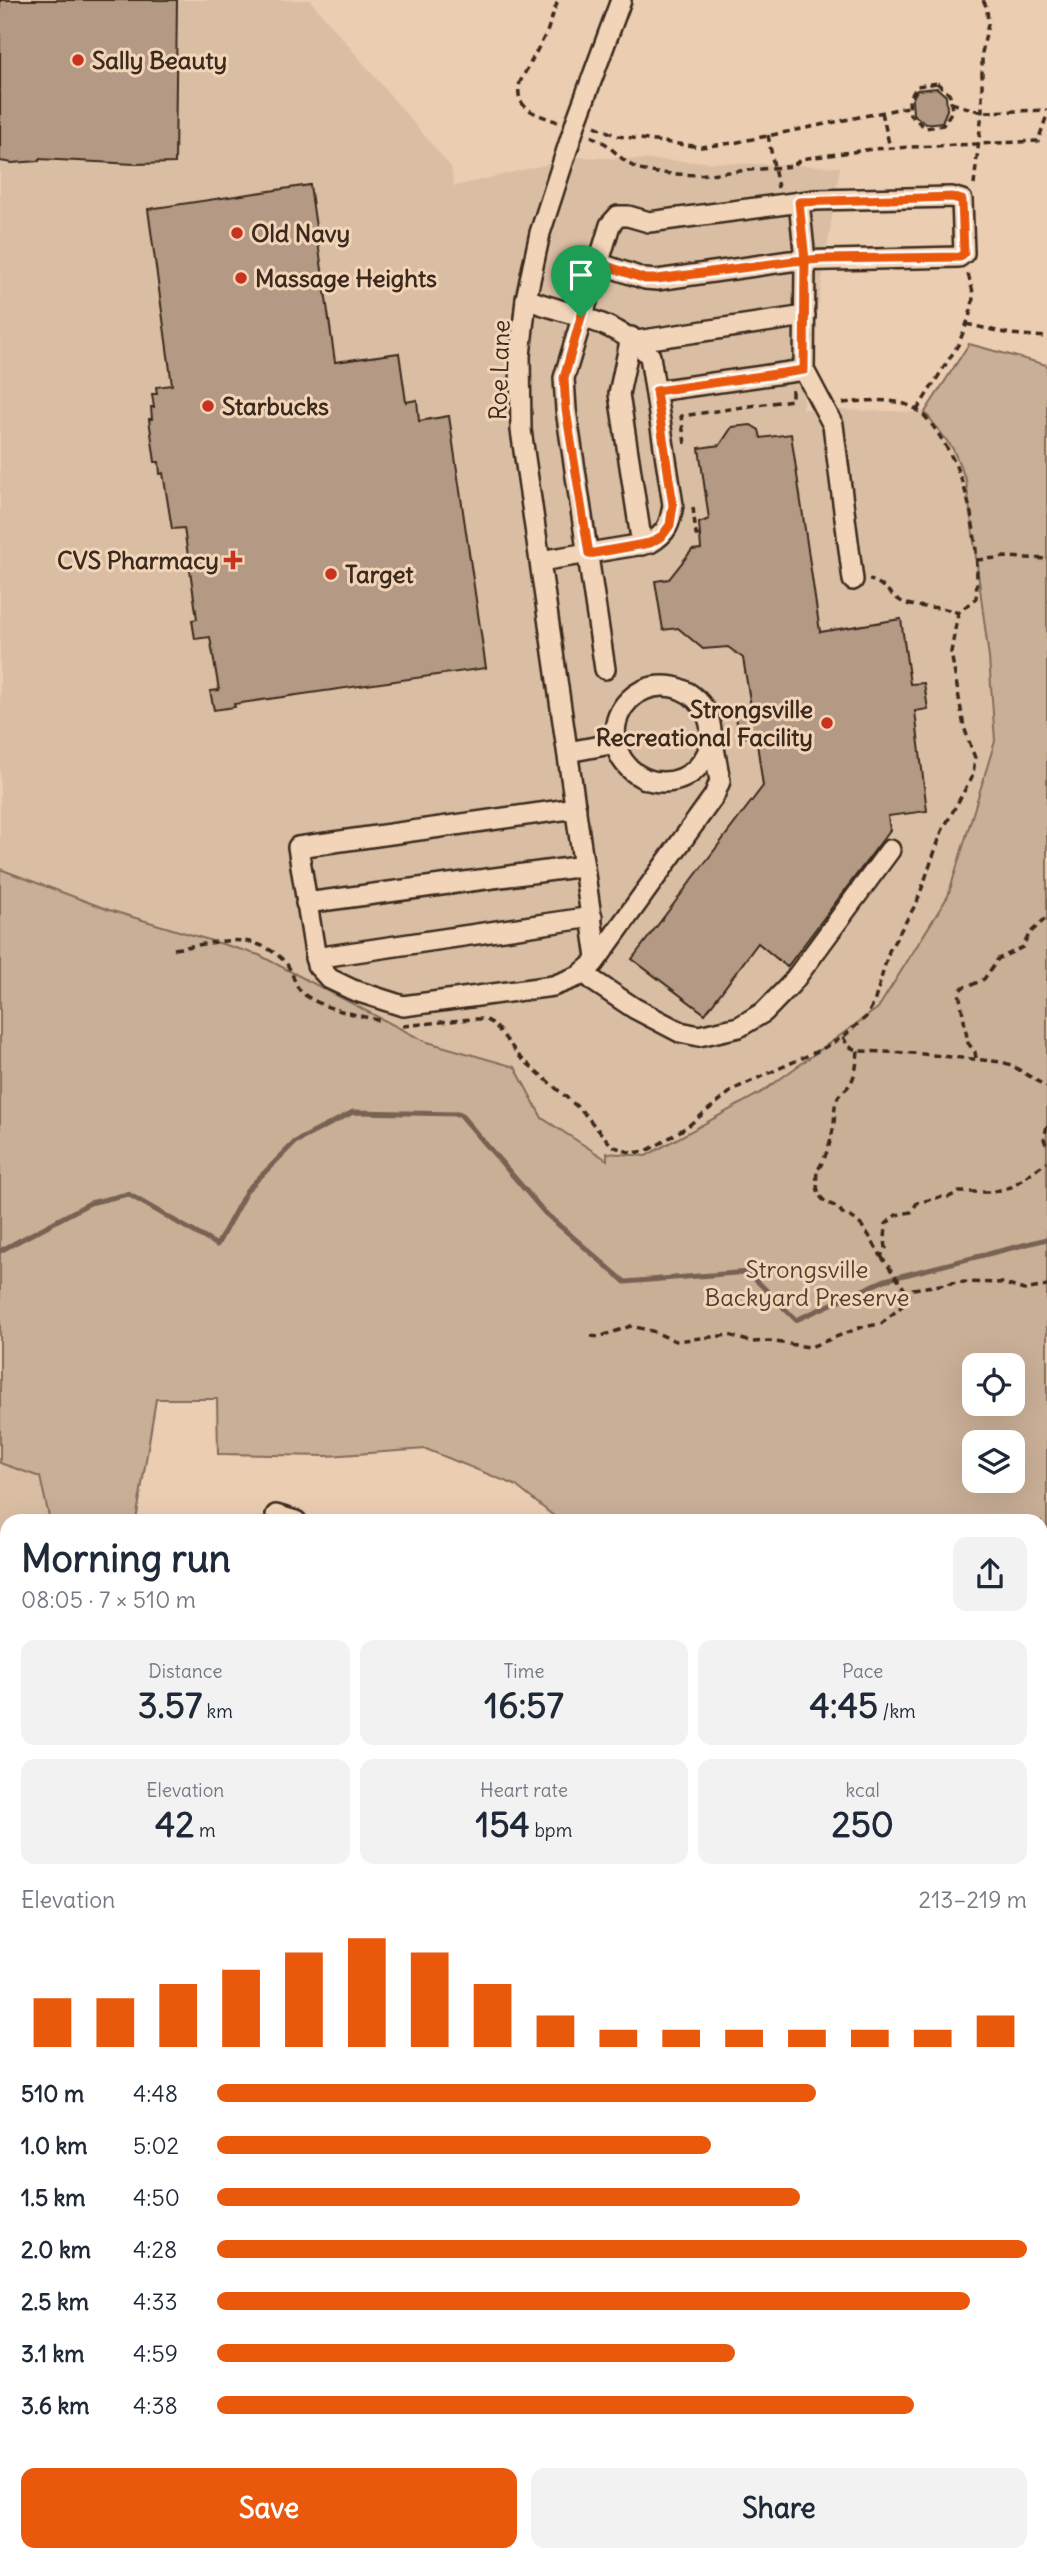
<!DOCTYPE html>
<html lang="en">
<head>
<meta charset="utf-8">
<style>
	body { margin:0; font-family:Delius,sans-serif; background:#f2f2f3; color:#1f2937; height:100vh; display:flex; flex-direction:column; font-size:26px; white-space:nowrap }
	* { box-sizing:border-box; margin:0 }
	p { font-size:23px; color:#747a83 }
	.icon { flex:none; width:38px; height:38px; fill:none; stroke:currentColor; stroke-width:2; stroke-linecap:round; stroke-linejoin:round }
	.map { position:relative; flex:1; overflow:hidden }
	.details { position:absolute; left:0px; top:1514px; width:1048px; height:1048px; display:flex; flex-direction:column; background:#fff; border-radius:21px 21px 0 0; box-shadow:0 7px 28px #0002 }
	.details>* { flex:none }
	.controls { position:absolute; left:962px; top:1353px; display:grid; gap:14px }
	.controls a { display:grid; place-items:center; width:63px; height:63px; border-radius:14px; background:#fff; box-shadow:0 7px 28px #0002; font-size:35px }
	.pin { position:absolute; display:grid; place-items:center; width:60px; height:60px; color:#fff; margin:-72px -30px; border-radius:50% 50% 50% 0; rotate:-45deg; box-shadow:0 0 7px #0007 }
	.pin .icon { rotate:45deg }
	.round { display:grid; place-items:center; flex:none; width:74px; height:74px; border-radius:14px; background:#f2f2f3 }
	.head { display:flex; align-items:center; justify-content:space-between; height:119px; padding:0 21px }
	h1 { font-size:38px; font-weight:700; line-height:52px }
	.metrics { display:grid; grid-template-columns:repeat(3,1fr); gap:10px; height:119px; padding:7px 21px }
	.metrics div { display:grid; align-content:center; border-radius:14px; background:#f2f2f3; text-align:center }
	.metrics b { font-size:35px; font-weight:700 }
	.metrics small { font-size:19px; font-weight:400 }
	.metrics p { font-size:19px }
	.chart { height:196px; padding:14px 21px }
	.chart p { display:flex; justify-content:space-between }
	.chart svg { width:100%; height:126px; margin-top:7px; stroke:#ea580c; stroke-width:6 }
	.primary-button { display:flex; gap:14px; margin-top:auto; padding:14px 21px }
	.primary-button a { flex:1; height:80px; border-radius:14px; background:#ea580c; color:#fff; font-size:28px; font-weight:700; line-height:80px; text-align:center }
	.primary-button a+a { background:#f2f2f3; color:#1f2937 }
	ul { padding:0 21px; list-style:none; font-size:23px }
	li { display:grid; grid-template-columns:112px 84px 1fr; align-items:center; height:52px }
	li i { height:18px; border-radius:9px; background:#ea580c }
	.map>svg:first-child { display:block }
	.built { fill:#dabea4 }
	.green { fill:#caaf97; stroke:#826c5a; stroke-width:2; fill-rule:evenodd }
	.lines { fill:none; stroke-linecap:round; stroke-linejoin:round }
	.stream { stroke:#786252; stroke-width:5 }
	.building { fill:#b49a84; stroke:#3b2a1e; stroke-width:2 }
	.minor-casing { stroke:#3b2a1e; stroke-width:24 }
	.path { stroke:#3b2a1e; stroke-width:3.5; stroke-dasharray:7 5; stroke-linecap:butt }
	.minor { stroke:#f2d4b8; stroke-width:19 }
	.route-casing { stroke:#fff; stroke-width:14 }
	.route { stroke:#ea580c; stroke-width:9 }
	.poi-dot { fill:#c8321e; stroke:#f2d4b8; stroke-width:2.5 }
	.labels { text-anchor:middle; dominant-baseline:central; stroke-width:6; stroke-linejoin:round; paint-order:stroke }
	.poi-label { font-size:24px; font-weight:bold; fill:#3b2a1e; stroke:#f2d4b8; text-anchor:start }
	.street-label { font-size:24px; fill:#3b2a1e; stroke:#f2d4b8 }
	.park-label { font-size:24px; fill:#503e30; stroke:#f2d4b8 }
</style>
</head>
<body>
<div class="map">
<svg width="1047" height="2561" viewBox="0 0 1047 2561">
	<rect width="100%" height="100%" fill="#ebcdb2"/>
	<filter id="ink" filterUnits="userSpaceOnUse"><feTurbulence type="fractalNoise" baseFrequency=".0143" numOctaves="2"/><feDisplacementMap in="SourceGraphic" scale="14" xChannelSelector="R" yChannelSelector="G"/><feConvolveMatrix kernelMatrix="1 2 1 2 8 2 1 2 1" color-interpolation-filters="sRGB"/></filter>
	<g filter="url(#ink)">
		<g class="built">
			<polygon points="0,0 310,0 451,167 454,186 579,157 840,167 802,409 925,412 953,449 966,480 989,658 995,741 948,896 878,1008 762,1092 646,1156 607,1153 608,1167 542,1118 514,1067 424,1041 259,955 109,910 0,869"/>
			<polygon points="0,1463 40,1477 50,1521 7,1521 7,1613 0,1612"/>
		</g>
		<g class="green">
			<path d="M969 344 1047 365V2048H1041V1521H560L515 1485 426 1449 327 1456 218 1454 217 1399H156L136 1521H50L40 1477 0 1463V869L109 910 259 955 424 1041 515 1067 542 1118 607 1160V1153L646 1156 762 1092 878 1008 948 896 995 741 989 658 966 480 953 449 925 412ZM975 1365H1013V1404H975ZM975 1442H1013V1480H975Z"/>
			<polygon points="1041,2530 1047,2530 1047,2561 822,2561 821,2555 1041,2555"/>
			<polygon points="303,2555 555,2555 558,2561 303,2561"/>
		</g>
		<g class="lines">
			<g class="stream">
				<polyline points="0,1251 90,1203 128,1194 217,1245 247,1190 295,1142 353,1112 460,1114 545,1213 625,1282 748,1272 796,1320 885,1280 1047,1239"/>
				<polyline points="425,2555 428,2561"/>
			</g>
		</g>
		<g class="building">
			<polygon points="0,0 177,0 175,163 135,164 39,159 39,161 12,163 0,161"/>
			<polygon points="937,88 946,96 947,110 942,122 926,124 913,114 912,100 917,90"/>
			<polygon points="310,185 335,362 399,353 406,402 417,400 419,421 449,416 486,668 234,704 235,707 214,710 210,691 219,690 210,637 195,639 192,620 197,619 184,528 172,529 163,473 160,474 159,462 155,462 149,419 152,419 151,407 154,407 152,394 157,394 156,387 172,385 148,209"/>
			<polygon points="751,425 759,430 761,438 791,434 820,632 901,619 910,684 924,683 928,709 915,711 927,811 888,816 890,830 787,967 758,943 705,1014 632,959 763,786 756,736 739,738 735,708 751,707 743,658 728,647 703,649 678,628 663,630 655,581 669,579 692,550 701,549 699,523 709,519 699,448 720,445 732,427"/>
		</g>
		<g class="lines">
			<defs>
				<g id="minor">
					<polyline points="799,202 805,260 804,370 833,425 853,580"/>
					<polyline points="598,263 645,279 657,280 790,261 959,257 964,253 962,200 952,197 816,200 649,222 628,216 618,216 610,225 564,378 566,410 605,669"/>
					<path d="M526 299C569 315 619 321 650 356L673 505C670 524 667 533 650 543L540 561"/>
					<polyline points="631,337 619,394 642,545"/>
					<polyline points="637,341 805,316"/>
					<polyline points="656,391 804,370"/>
					<circle cx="663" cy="734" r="48"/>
					<polyline points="568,752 616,743"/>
					<polyline points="576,808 298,847 317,965 330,979 353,990 403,1006 553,986 579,976 594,963 714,796 720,781 711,731"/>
					<polyline points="306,903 584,866"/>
					<polyline points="315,958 592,917"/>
					<polyline points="597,958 521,430 520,356 526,299 540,233 577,119 621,0"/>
					<polyline points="584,972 595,982 634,1008 680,1032 699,1036 739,1027 764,1012 792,983 890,850"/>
					<polyline points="276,1515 296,1521"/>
					<polyline points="0,2129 7,2131"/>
					<polyline points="0,2166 7,2168"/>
					<polyline points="1041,2203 1047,2203"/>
					<polyline points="0,2369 7,2369"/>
					<polyline points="706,2555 709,2561"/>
					<polyline points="170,2561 171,2555"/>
				</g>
			</defs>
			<use href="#minor" class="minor-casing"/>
			<g class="path">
				<polygon points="937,83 950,95 952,111 943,125 926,128 910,115 909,100 917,86"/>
				<polyline points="951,103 982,112 1047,110"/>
				<polyline points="882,112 890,148"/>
				<path d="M558 122C537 114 513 110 520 82L547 32 558 0"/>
				<polyline points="595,126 617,136 701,147 733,143 908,107"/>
				<polyline points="768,135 778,188"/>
				<polyline points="591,136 606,144 626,162 639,170 657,173 697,175 793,166 801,159 873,149 1038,141 1047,115"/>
				<polyline points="974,185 982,112 982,53 988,24 987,8 983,0"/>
				<polyline points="966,324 1010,334 1047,337"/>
				<path d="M843 403C866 401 896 396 917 410 927 416 935 429 941 438 971 485 980 544 976 598L958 613C941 605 924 609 907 604 892 599 884 582 869 580"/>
				<path d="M917 410 958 345C964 330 973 312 973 295 973 288 969 280 968 273"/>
				<polyline points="685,444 681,416 792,400 792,390"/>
				<polyline points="693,507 696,535 700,535"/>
				<polyline points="977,560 1005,557 1047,559"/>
				<path d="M174 949C216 943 253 928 286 963 294 973 294 988 305 995 326 1010 358 1015 382 1021"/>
				<polyline points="403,1026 471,1019 485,1019 494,1024 520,1057 581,1110 612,1146 632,1153 646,1151 661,1143 688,1126 734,1089 822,1049 843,1037 866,1017 874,1003 889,951 917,902 942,831 973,775 975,758 964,727 951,652 958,613"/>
				<polyline points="843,1037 848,1046 858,1051 912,1053 1002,1062 1011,1065 1047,1087"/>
				<path d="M858 1051C857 1061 856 1075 850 1084 846 1091 839 1092 836 1101 834 1109 835 1115 834 1123 833 1134 825 1163 817 1170 816 1183 816 1199 830 1204 837 1207 838 1207 843 1214 864 1220 870 1239 881 1256L886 1248 885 1240 886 1224 896 1215 911 1212 917 1203 940 1197 947 1198 959 1192H992L1011 1187 1047 1162"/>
				<polyline points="976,1058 975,1052 968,1043 959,992 963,987 970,986 984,979 998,959 1023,947 1029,934 1047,917"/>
				<polyline points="1047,1126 1044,1139 1047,1147"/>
				<polyline points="881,1256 908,1294"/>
				<polyline points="591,1336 599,1337 631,1326 652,1331 675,1341 729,1335 751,1342 768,1341 810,1347 862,1327 881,1324 902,1306 913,1289 959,1282 1002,1283 1024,1290 1047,1286"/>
			</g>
			<use href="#minor" class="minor"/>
		</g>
	</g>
	<g class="lines" filter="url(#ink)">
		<defs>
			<polyline id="route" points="581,317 564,378 566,410 589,554 650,543 662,536 670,525 673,505 656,391 804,370 805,260 799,202 952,197 962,200 964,253 960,257 824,259 794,261 657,279 645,279 598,263 581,317"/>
		</defs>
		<use href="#route" class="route-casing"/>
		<use href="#route" class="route"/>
	</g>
	<g class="poi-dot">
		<circle cx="78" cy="60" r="7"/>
		<circle cx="237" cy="233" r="7"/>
		<circle cx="241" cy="278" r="7"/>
		<circle cx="208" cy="406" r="7"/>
		<path d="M229.5 549.5h7v7h7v7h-7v7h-7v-7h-7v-7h7z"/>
		<circle cx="331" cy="574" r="7"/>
		<circle cx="827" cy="723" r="7"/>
	</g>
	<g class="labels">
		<g class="poi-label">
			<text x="92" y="60">Sally Beauty</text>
			<text x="251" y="233">Old Navy</text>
			<text x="255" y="278">Massage Heights</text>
			<text x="222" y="406">Starbucks</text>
			<text x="219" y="560" text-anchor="end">CVS Pharmacy</text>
			<text x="345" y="574">Target</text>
			<text x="813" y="709" text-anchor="end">Strongsville<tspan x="813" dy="28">Recreational Facility</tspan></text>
		</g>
		<g class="street-label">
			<text transform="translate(499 370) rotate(-88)">Roe Lane</text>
		</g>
		<g class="park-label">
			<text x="807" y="1269">Strongsville<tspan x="807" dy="28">Backyard Preserve</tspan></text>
		</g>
	</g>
</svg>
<div class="controls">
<a><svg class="icon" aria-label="locate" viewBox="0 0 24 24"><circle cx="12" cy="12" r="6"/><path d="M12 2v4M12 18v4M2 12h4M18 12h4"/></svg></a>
<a><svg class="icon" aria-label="layers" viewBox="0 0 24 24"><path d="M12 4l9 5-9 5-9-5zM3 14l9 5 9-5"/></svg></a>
</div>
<div class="pin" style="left:581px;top:317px;background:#1e9e55"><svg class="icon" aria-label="arrive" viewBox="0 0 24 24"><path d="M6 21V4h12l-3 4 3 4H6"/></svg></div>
<section class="details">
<div class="head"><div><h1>Morning run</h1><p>08:05 · 7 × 510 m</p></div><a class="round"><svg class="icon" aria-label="share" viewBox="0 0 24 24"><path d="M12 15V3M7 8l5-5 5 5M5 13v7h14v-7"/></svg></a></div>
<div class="metrics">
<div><p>Distance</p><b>3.57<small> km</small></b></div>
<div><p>Time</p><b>16:57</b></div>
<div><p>Pace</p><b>4:45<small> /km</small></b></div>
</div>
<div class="metrics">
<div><p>Elevation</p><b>42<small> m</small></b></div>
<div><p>Heart rate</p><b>154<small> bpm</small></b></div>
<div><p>kcal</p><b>250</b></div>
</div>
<div class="chart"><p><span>Elevation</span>213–219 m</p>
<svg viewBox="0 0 160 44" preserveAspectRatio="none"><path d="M5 44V27M15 44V27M25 44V22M35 44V17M45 44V11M55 44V6M65 44V11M75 44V22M85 44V33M95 44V38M105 44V38M115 44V38M125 44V38M135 44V38M145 44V38M155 44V33"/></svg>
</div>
<ul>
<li><b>510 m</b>4:48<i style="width:74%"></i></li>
<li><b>1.0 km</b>5:02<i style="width:61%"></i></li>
<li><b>1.5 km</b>4:50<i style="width:72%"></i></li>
<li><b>2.0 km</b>4:28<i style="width:100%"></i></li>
<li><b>2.5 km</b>4:33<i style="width:93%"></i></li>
<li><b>3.1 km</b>4:59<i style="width:64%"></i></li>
<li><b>3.6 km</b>4:38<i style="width:86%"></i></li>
</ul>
<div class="primary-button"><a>Save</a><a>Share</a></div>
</section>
</div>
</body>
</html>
